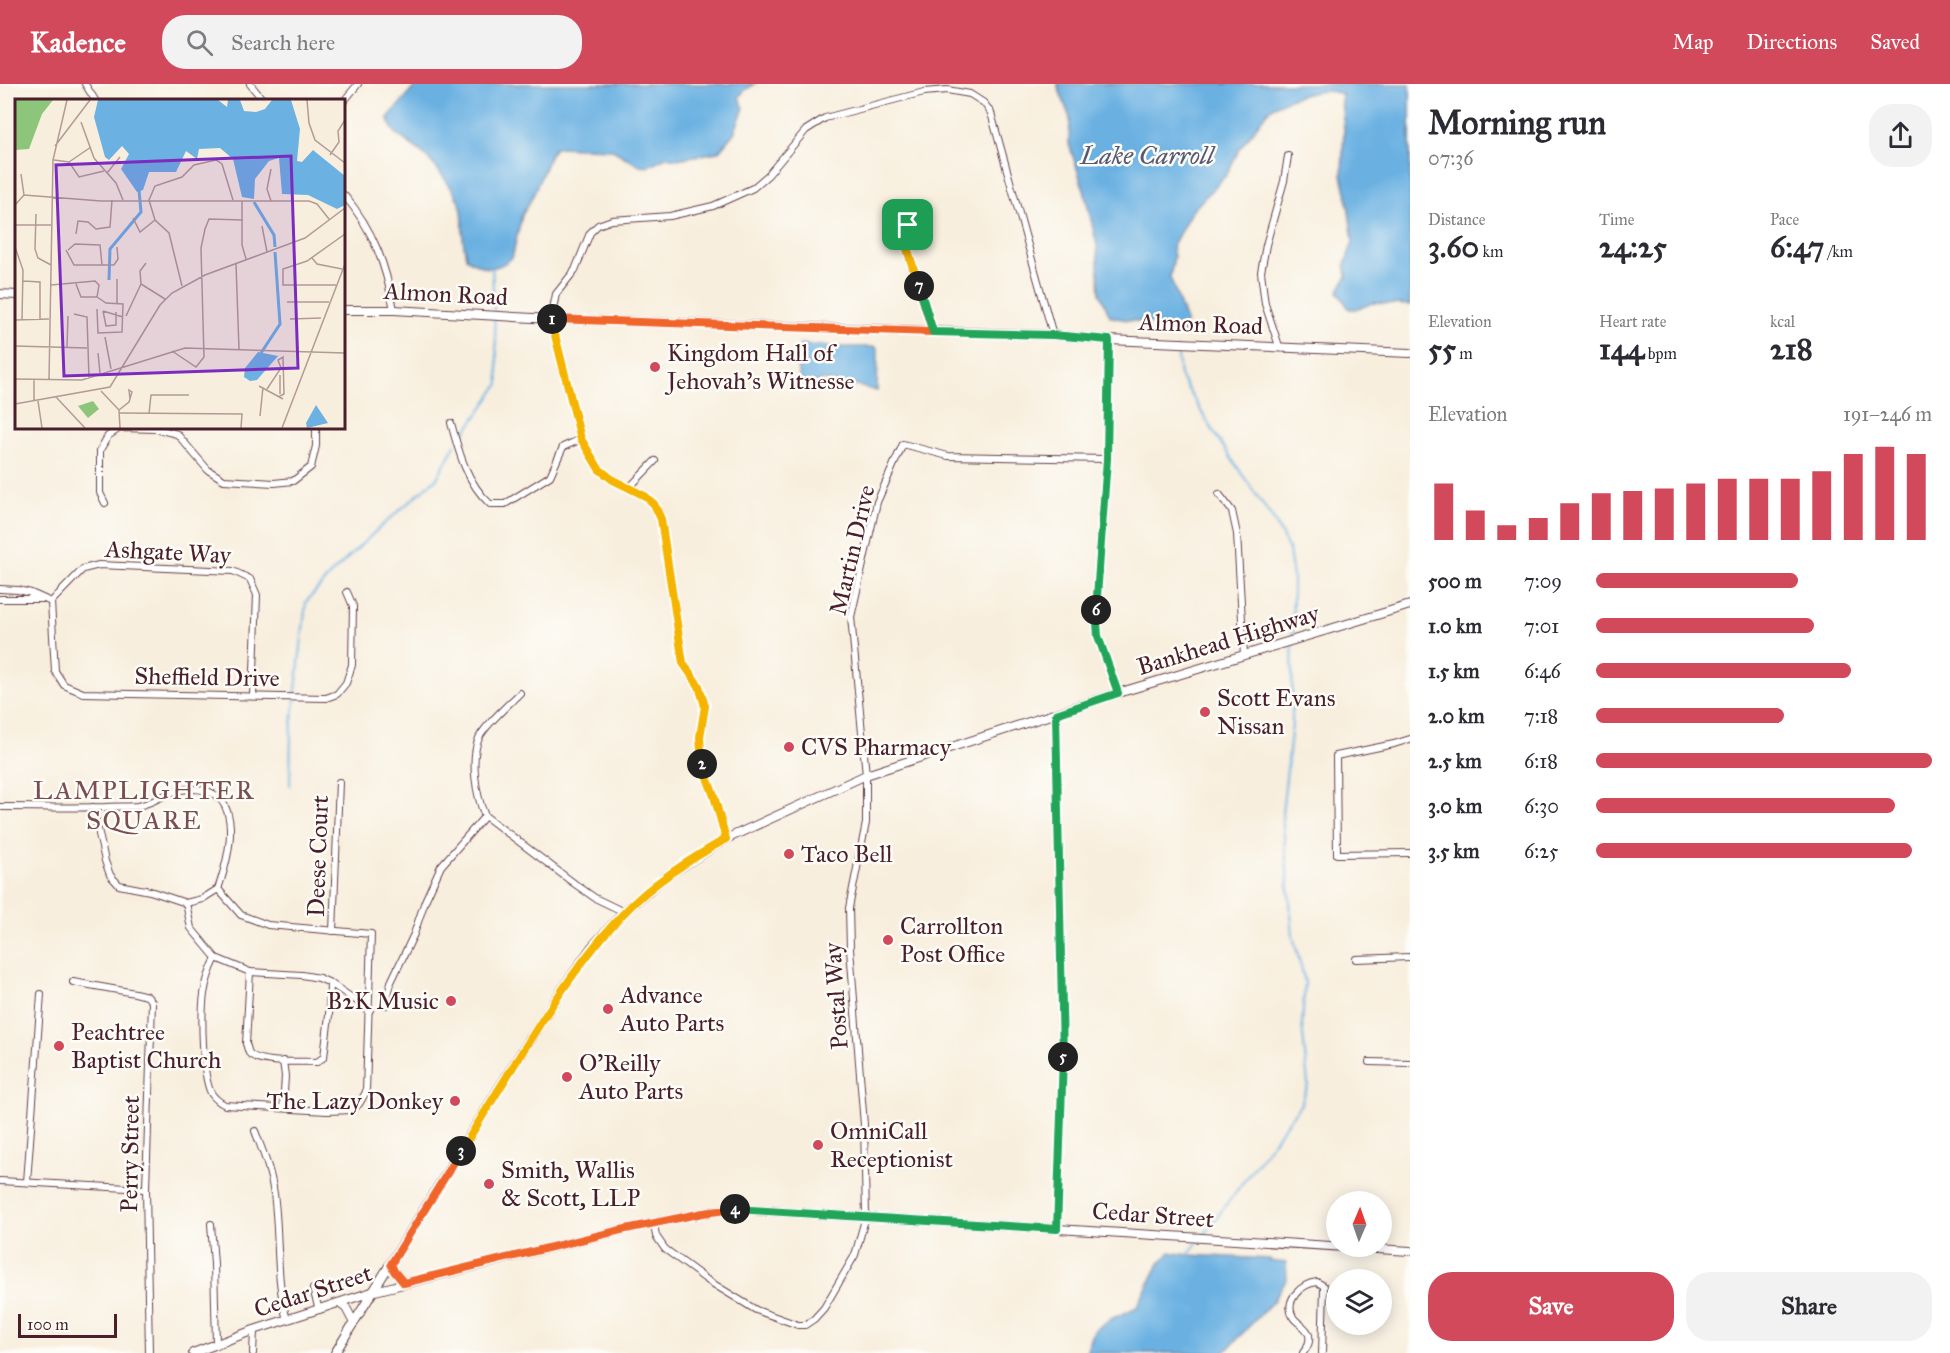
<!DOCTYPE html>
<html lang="en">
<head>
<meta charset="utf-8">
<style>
	body { margin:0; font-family:"IM FELL Great Primer",serif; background:#f2f2f3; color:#2b2b33; height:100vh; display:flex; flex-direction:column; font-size:22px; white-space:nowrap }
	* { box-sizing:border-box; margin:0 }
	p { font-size:20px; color:#7c7c81 }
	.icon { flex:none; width:33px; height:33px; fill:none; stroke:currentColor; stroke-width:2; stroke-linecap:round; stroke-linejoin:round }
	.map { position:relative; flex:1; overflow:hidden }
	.details { display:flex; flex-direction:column; background:#fff; width:540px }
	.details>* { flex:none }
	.needle { width:39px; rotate:2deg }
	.controls { position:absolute; left:1326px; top:1107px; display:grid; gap:12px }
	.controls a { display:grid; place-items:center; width:66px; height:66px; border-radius:50%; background:#fff; box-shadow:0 3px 15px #0003; font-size:30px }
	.scale { position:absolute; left:18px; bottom:15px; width:99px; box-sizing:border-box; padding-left:6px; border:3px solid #4a1f2b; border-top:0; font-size:16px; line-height:21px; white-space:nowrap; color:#4a1f2b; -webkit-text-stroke:4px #fdfcf7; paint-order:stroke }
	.pin { position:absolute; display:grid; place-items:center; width:51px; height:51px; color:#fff; margin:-26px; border-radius:12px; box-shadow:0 3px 9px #0006 }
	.km { position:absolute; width:30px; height:30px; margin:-15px; border-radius:50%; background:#222; color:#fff; font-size:16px; line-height:30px; text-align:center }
	.round { display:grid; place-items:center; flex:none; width:63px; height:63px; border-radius:24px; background:#f2f2f3 }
	.headline { display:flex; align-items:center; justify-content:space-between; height:102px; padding:0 18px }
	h1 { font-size:33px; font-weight:700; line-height:45px }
	.metrics { display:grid; grid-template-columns:repeat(3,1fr); gap:9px; height:102px; padding:6px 18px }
	.metrics div { display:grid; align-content:center }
	.metrics b { font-size:30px; font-weight:700 }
	.metrics small { font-size:16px; font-weight:400 }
	.metrics p { font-size:16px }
	.chart { height:168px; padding:12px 18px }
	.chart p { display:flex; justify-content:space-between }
	.chart svg { width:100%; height:108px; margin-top:6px; stroke:#d1495b; stroke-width:6 }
	.cta { display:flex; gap:12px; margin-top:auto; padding:12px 18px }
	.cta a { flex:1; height:69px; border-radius:24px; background:#d1495b; color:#fff; font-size:24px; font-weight:700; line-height:69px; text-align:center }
	.cta a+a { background:#f2f2f3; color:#2b2b33 }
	ul { padding:0 18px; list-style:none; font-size:20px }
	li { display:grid; grid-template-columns:96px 72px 1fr; align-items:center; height:45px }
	li i { height:15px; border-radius:8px; background:#d1495b }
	header { display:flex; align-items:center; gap:36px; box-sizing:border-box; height:84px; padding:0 30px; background:#d1495b; color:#fff }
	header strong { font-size:28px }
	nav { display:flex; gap:33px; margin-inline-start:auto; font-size:21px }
	.search { width:420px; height:54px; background:#f2f2f3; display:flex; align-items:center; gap:15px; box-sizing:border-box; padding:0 21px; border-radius:24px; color:#7c7c81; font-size:22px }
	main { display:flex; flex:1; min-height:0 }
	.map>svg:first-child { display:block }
	.water { fill:#6bb1e2; stroke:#5a6886; stroke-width:1.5 }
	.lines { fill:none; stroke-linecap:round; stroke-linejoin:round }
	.stream { stroke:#6bb1e2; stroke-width:2 }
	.minor-casing { stroke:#643e46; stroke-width:8 }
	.tertiary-casing { stroke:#643e46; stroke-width:10 }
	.secondary-casing { stroke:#643e46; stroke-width:10 }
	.minor { stroke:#fff; stroke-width:6 }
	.tertiary { stroke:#fff; stroke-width:8 }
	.secondary { stroke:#fff; stroke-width:8 }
	.split-1-casing { stroke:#fff; stroke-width:12 }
	.split-2-casing { stroke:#fff; stroke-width:12 }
	.split-3-casing { stroke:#fff; stroke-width:12 }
	.split-4-casing { stroke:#fff; stroke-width:12 }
	.split-5-casing { stroke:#fff; stroke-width:12 }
	.split-6-casing { stroke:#fff; stroke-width:12 }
	.split-7-casing { stroke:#fff; stroke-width:12 }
	.split-8-casing { stroke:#fff; stroke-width:12 }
	.split-1 { stroke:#f0652b; stroke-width:8 }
	.split-2 { stroke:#f5b400; stroke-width:8 }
	.split-3 { stroke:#f5b400; stroke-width:8 }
	.split-4 { stroke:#f0652b; stroke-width:8 }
	.split-5 { stroke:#22a559; stroke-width:8 }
	.split-6 { stroke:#22a559; stroke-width:8 }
	.split-7 { stroke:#22a559; stroke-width:8 }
	.split-8 { stroke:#f5b400; stroke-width:8 }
	.poi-dot { fill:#d1495b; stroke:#fdfcf7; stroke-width:2 }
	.labels { text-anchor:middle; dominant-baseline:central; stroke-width:5; stroke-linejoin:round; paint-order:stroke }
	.street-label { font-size:24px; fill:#4a1f2b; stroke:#fdfcf7 }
	.poi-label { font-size:24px; fill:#4a1f2b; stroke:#fdfcf7; text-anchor:start }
	.water-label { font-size:26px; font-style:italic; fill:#575974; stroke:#fdfcf7 }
	.neighbourhood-label { font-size:26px; letter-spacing:1.5px; fill:#7b4f51; stroke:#fdfcf7 }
	.inset-river { fill:none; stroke:#6bb1e2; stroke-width:3 }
	.inset-road { fill:none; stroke:#b29b96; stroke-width:1.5 }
	.view { fill:#7b2cbf; fill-opacity:0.15; stroke:#7b2cbf; stroke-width:3 }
	.inset-edge { fill:none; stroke:#4a1f2b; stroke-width:3 }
</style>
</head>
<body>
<header>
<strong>Kadence</strong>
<div class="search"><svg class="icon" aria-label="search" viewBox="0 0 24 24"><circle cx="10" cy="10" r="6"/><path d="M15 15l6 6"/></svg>Search here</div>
<nav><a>Map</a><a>Directions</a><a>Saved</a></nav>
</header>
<main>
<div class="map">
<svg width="1410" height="1269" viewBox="0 0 1410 1269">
	<rect width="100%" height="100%" fill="#fdfcf7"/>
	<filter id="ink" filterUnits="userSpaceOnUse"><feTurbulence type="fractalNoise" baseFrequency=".0167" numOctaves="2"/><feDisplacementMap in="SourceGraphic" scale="12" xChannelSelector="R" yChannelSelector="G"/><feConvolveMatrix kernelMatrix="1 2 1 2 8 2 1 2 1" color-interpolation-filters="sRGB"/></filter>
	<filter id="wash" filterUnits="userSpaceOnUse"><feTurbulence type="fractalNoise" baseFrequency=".008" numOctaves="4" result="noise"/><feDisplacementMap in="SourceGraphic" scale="24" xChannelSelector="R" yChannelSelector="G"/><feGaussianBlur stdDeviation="1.35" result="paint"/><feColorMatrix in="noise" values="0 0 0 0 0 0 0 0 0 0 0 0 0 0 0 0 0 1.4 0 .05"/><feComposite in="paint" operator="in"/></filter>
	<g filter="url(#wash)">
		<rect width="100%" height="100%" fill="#f8eedd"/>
		<g class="water">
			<path d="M417 0H755L745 6 739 13 744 24 734 49 718 68 677 75 666 73 648 82 638 81 611 65 556 63 551 69 532 114 522 131 512 174C494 188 485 186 466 174 465 166 463 158 463 151 462 142 464 131 461 123 454 104 432 76 416 64 403 54 392 51 388 34Z"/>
			<path d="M1057 0H1410V221L1372 219 1358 225H1349L1338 208 1347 192 1345 180 1353 158 1347 112 1342 91 1344 45 1341 15 1343 11C1326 1 1284 14 1269 26L1240 64 1227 90 1191 128 1172 163 1174 173 1170 193 1186 237 1184 246 1180 251C1172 250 1170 248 1163 244 1147 235 1126 238 1110 232L1100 210 1097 161 1084 106 1069 60 1070 34Z"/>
			<path d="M800 260 831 263H876L878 268 877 307 858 302H846L825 296 816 298H803C795 290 796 270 800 260Z"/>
			<polygon points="1170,1168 1188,1171 1270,1175 1270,1177 1286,1179 1287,1195 1273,1217 1224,1269 1086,1269 1094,1247 1109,1236 1137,1223 1158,1182"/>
		</g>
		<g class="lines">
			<g class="stream">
				<polyline points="492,180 494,228"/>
				<polyline points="1177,264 1180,292 1218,355 1275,438 1289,466 1293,493 1292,640 1282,730 1293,852 1305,898 1302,940 1308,1001 1301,1020 1203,1152"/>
				<polyline points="459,357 499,300 494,234"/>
				<polyline points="290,701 291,649 306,518 331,490 378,445 437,394 455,361"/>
				<polyline points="1188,1171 1199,1156"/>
			</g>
		</g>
	</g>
	<g filter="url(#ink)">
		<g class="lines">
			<defs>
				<g id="minor">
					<polyline points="85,0 95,16"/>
					<polyline points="250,0 263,16"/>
					<polyline points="344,17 358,0"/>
					<path d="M344 111C373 145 386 181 394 226"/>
					<circle cx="900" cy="139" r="9"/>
					<polyline points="902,148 933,248"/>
					<polyline points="1109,256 1107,375 1096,523 1098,553 1118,609"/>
					<polyline points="1279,262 1265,220 1261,188 1266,161 1284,97 1288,72"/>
					<path d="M451 339C459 369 467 399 490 420H505L550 392 563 363 581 355"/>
					<polyline points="629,404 655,377"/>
					<polyline points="1219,410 1232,427 1237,450 1244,571"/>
					<polyline points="105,419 100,409 100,366 108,352 120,344 157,345 177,350 208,386 224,396 274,399 293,397 311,383 316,362 316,344"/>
					<polyline points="0,505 18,506 31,509 51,518 55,587 64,601 83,609 326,614 337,610 346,599 352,581 353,522 347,508"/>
					<polyline points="0,515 42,515"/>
					<polyline points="51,518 83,485 99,481 233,487 250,495 257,511 253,612"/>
					<path d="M520 609C509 620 485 641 479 654 470 675 476 712 485 732L575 800 595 814 624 828"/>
					<polyline points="1056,630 1063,972 1057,1145"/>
					<polyline points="1410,655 1394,660 1336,672 1337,770 1410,769"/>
					<path d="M0 723C35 723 70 724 105 723 116 722 127 723 137 722 152 720 165 709 180 706 247 696 232 765 218 805L202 815 186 819 150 807 119 801 110 791 105 777 93 723"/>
					<polyline points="726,755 714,712 701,676 700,653 705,622 699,602 683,579 661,435 654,421 645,412 613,396 599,385 581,355 551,235 556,210 575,186 590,149 598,141 612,136 670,132 713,122 753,104 768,91 806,46 825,34 924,8 947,6 970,10 984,19 991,29 1053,251"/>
					<polyline points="186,819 191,844 216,874 250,888 302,891 319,894 330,899 370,926"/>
					<polyline points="333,847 339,698"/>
					<path d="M216 874C210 886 206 897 204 910 201 931 202 991 211 1009 215 1015 219 1018 225 1021L327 1027 352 1026 359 1020 366 1008 371 850 268 841 241 831 218 805"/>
					<polyline points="1356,875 1410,873"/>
					<path d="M250 888 246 960C247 962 248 967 249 969 259 981 302 977 317 978L324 973 329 931 330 899"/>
					<polyline points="73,898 135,909 147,912 152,918 146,1105 149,1269"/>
					<polyline points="386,921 391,898 414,850 425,817 441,782 485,732"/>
					<polyline points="1369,978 1410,979"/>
					<polyline points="283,1024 285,992 283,977"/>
					<path d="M255 1047C263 1068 271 1087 274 1110 280 1152 275 1194 287 1236"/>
					<polyline points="0,1097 146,1105"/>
					<polyline points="27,1098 41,910"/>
					<polyline points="654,1139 656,1152 665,1165 707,1196 756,1226 798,1241 805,1241 814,1235 824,1224 855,1171 866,1132 864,1041 850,865 849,824 866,739 866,691 851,533 877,418 903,360 948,372 1107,375"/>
					<polyline points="211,1140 214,1180 216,1260"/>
					<polyline points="313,1205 319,1226"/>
					<polyline points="253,1269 254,1246"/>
					<path d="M1303 1269C1307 1264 1311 1258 1309 1251 1307 1242 1297 1240 1293 1233 1284 1216 1301 1200 1317 1198L1324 1202V1206L1322 1269"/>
				</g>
				<g id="tertiary">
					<polyline points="0,210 16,211"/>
					<polyline points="344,226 394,226 551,235 1053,251 1109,256 1410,269"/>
					<polyline points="193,1269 254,1246 375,1207 621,1146 703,1129 734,1125 1410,1167"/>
				</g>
				<g id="secondary">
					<polyline points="391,1180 394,1187 404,1199"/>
					<polyline points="339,1219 346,1224 354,1239"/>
					<polyline points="335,1269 519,972 563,904 591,864 624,828 665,793 726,755 866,691 1118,609 1410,521"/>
				</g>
			</defs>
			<use href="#minor" class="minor-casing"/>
			<use href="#tertiary" class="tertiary-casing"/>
			<use href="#secondary" class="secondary-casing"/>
			<use href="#minor" class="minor"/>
			<use href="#tertiary" class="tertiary"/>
			<use href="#secondary" class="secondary"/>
		</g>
	</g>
	<g class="lines" filter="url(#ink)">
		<defs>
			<polyline id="split-1" points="552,235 933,248 902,148 908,141"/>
			<polyline id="split-2" points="552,235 551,235 581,355 599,385 613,396 645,412 654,420 661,435 683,579 699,602 705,622 700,653 702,680"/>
			<path id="split-3" d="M461 1067C488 1023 515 979 543 935 567 898 592 862 623 830 652 799 689 776 726 755L714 712 702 680"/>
			<polyline id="split-4" points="461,1067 391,1180 394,1187 404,1199 621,1146 703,1129 735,1125"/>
			<polyline id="split-5" points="735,1125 1057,1145 1063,973"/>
			<polyline id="split-6" points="1063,973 1056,630 1118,609 1098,552 1096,526"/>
			<polyline id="split-7" points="919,202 933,248 1053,251 1109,256 1107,375 1096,526"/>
			<polyline id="split-8" points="908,141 908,135 903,131 898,130 891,135 891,141 894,146 902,148 919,202"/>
		</defs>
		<use href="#split-1" class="split-1-casing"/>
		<use href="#split-2" class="split-2-casing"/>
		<use href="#split-3" class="split-3-casing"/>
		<use href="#split-4" class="split-4-casing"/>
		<use href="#split-5" class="split-5-casing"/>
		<use href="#split-6" class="split-6-casing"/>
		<use href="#split-7" class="split-7-casing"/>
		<use href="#split-8" class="split-8-casing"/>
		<use href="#split-1" class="split-1"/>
		<use href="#split-2" class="split-2"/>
		<use href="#split-3" class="split-3"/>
		<use href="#split-4" class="split-4"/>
		<use href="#split-5" class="split-5"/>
		<use href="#split-6" class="split-6"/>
		<use href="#split-7" class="split-7"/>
		<use href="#split-8" class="split-8"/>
	</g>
	<g class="poi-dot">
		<circle cx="655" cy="283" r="6"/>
		<circle cx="1205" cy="628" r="6"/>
		<circle cx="789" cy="663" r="6"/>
		<circle cx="789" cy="770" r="6"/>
		<circle cx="888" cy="856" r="6"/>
		<circle cx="451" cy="917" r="6"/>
		<circle cx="608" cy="925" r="6"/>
		<circle cx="59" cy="962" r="6"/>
		<circle cx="567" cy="993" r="6"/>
		<circle cx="455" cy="1017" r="6"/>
		<circle cx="818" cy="1061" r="6"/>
		<circle cx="489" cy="1100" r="6"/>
	</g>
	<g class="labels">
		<g class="street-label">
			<text transform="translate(446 210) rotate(3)">Almon Road</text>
			<text transform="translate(1201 240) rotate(2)">Almon Road</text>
			<text transform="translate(852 466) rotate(-77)">Martin Drive</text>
			<text transform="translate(168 468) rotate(3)">Ashgate Way</text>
			<text transform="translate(1228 556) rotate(-17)">Bankhead Highway</text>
			<text transform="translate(207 593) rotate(1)">Sheffield Drive</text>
			<text transform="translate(318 772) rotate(-88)">Deese Court</text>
			<text transform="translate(836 912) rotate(-94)">Postal Way</text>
			<text transform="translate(130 1070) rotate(-89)">Perry Street</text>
			<text transform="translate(1153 1131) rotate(4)">Cedar Street</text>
			<text transform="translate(313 1207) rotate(-18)">Cedar Street</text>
		</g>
		<g class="poi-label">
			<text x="667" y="269">Kingdom Hall of<tspan x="667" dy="28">Jehovah’s Witnesse</tspan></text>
			<text x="1217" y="614">Scott Evans<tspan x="1217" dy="28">Nissan</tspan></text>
			<text x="801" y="663">CVS Pharmacy</text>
			<text x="801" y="770">Taco Bell</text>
			<text x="900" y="842">Carrollton<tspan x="900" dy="28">Post Office</tspan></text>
			<text x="620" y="911">Advance<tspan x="620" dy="28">Auto Parts</tspan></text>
			<text x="439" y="917" text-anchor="end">B2K Music</text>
			<text x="71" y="948">Peachtree<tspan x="71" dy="28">Baptist Church</tspan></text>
			<text x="579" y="979">O'Reilly<tspan x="579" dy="28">Auto Parts</tspan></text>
			<text x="443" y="1017" text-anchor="end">The Lazy Donkey</text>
			<text x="830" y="1047">OmniCall<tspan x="830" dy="28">Receptionist</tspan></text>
			<text x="501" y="1086">Smith, Wallis<tspan x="501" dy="28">&amp; Scott, LLP</tspan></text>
		</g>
		<g class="water-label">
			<text x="1147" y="71">Lake Carroll</text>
		</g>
		<g class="neighbourhood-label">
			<text x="144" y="706">LAMPLIGHTER<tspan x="144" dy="30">SQUARE</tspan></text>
		</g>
	</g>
	<g transform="translate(15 15)">
		<rect width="330" height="330" fill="#f8eedd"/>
		<path d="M0 1H38L27 15 14 50 0 51ZM78 302 84 310 73 319 63 307Z" fill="#8dc67a"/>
		<path d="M83 1H203L212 8 213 1H225L229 12 241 13 250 10 257 1H276L285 30 282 62 287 63 298 51 330 77V106L322 110 293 96 267 95 264 59 254 62 240 80 239 100 227 98 218 60 205 49 184 50 182 60 171 52 161 73H134L128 91 122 93 106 70 114 55 107 47 94 61 90 58 79 18ZM243 253 263 257 242 281 235 282 229 278 230 269ZM301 306 313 324 292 329 291 324Z" fill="#6bb1e2"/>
		<path class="inset-river" d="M239 103 259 136 260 148M94 181 95 150 126 113 124 91M246 254 265 225 260 153"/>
		<path class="inset-road" d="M292 1 294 24 300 41 330 64M66 23 79 59 101 84 108 101M40 47 75 1M315 56 324 43 323 32 330 21M39 61 54 63 64 78 89 72M54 63 76 48M92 74 105 58M9 96 86 102H294L302 105 314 120M227 102V146L231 160M256 102 252 90 256 70M0 106 9 96 6 75M21 115 20 150 23 159 36 166M118 119 125 133 140 121M0 126H36M247 127 252 153M61 135 63 122 73 123 81 130 95 128 97 101M0 148 8 171 7 221M51 151 59 166H99L103 160 102 148M53 151 60 145 85 146 87 166M297 159 302 165 327 170M131 164 125 172 126 185 150 200M221 165 224 250M8 182 25 183V220M36 186 80 182 84 186 82 198H66L61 185M321 186H268V170L292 162 330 135M167 187 154 134 140 121 134 101 140 87 167 78 179 66 201 61 207 65 218 101M272 203H314M102 205V180M82 210 83 234 107 233 108 205 91 204 82 198M88 212 91 227 101 226V213M88 212 108 218M59 215 72 218 74 279M111 217 126 185M275 220 306 219M0 221 34 220M90 238 96 270M0 247 72 249M52 248 53 217M157 252 181 268 189 258 186 149 190 130 194 120 228 121M83 254 85 274M0 280 67 281 170 249 330 254M19 280V302M34 281 38 61 52 1M244 287 268 300M252 290 266 269 263 261 268 258 269 295 263 298M86 292 104 311 105 329M265 295V276M41 298 70 329M23 302 27 329M0 305 95 288 145 206 157 194 190 176 290 139 330 109M104 311 114 303 115 300 116 296 117 293 114 291 115 300M105 314 227 315 226 329M134 315 136 296H174M245 317 248 288M267 329 330 165"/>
		<path class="view" d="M276 57 283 269 49 277 41 66Z"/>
		<rect width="330" height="330" class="inset-edge"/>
	</g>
</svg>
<div class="controls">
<a><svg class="needle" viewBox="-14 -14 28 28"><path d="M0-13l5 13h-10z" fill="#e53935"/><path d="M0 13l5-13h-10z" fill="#7c7c81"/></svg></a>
<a><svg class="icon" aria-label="layers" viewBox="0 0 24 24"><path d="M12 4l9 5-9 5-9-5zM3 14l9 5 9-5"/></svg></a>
</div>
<div class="scale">100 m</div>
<div class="pin" style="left:908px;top:141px;background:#1e9e55"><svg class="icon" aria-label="arrive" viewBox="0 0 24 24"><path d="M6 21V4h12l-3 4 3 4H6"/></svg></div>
<b class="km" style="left:552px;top:235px">1</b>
<b class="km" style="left:702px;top:680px">2</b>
<b class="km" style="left:461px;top:1067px">3</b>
<b class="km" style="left:735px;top:1125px">4</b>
<b class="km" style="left:1063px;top:973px">5</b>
<b class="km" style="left:1096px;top:526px">6</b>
<b class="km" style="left:919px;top:202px">7</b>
</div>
<section class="details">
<div class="headline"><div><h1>Morning run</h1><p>07:36</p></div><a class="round"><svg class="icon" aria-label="share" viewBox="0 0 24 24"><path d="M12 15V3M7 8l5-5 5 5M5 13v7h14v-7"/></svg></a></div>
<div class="metrics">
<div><p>Distance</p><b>3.60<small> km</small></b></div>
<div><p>Time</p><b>24:25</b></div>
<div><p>Pace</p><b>6:47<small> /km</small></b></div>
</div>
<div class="metrics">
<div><p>Elevation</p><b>55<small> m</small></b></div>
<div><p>Heart rate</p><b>144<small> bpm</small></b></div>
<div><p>kcal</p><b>218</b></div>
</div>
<div class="chart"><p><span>Elevation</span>191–246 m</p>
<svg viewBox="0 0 160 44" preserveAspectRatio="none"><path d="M5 44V21M15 44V32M25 44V38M35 44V35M45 44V29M55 44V25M65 44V24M75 44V23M85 44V21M95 44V19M105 44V19M115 44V19M125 44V16M135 44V9M145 44V6M155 44V9"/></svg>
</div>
<ul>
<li><b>500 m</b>7:09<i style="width:60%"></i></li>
<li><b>1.0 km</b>7:01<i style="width:65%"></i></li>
<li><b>1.5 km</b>6:46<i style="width:76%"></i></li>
<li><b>2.0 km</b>7:18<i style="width:56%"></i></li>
<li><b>2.5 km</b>6:18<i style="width:100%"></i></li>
<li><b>3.0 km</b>6:30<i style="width:89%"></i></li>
<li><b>3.5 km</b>6:25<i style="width:94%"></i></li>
</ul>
<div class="cta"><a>Save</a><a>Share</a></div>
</section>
</main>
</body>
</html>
